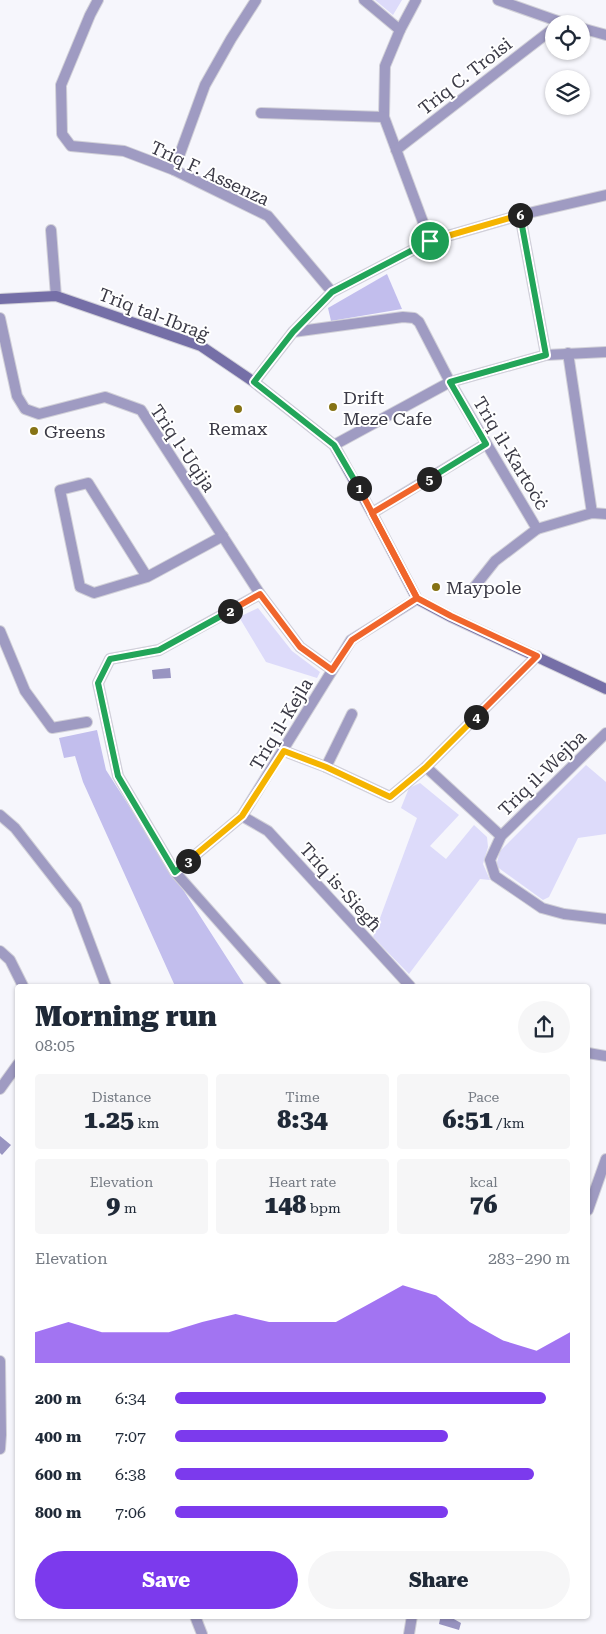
<!DOCTYPE html>
<html lang="en">
<head>
<meta charset="utf-8">
<style>
	body { margin:0; font-family:"Roboto Serif",serif; background:#f6f6f7; color:#1f2937; height:100vh; display:flex; flex-direction:column; font-size:19px; white-space:nowrap }
	* { box-sizing:border-box; margin:0 }
	p { font-size:16px; color:#747a83 }
	.icon { flex:none; width:28px; height:28px; fill:none; stroke:currentColor; stroke-width:2; stroke-linecap:round; stroke-linejoin:round }
	.map { position:relative; flex:1; overflow:hidden }
	.drawer { position:absolute; left:15px; top:984px; width:575px; height:635px; display:flex; flex-direction:column; background:#fff; border-radius:5px; box-shadow:0 1px 4px #0004 }
	.drawer>* { flex:none }
	.controls { position:absolute; left:545px; top:15px; display:grid; gap:10px }
	.controls a { display:grid; place-items:center; width:45px; height:45px; border-radius:50%; background:#fff; box-shadow:0 1px 4px #0004; font-size:25px }
	.pin { position:absolute; display:grid; place-items:center; width:42px; height:42px; color:#fff; margin:-21px; border:2px solid #fff; border-radius:50%; box-shadow:0 1px 5px #0007 }
	.km { position:absolute; width:25px; height:25px; margin:-12px; border-radius:50%; background:#222; color:#fff; font-size:14px; line-height:25px; text-align:center }
	.round { display:grid; place-items:center; flex:none; width:52px; height:52px; border-radius:26px; background:#f6f6f7 }
	.overview { display:flex; align-items:center; justify-content:space-between; height:85px; padding:0 20px }
	h1 { font-size:28px; font-weight:800; line-height:38px }
	.stats { display:grid; grid-template-columns:repeat(3,1fr); gap:8px; height:85px; padding:5px 20px }
	.stats div { display:grid; align-content:center; border-radius:5px; background:#f6f6f7; text-align:center }
	.stats b { font-size:25px; font-weight:800 }
	.stats small { font-size:14px; font-weight:400 }
	.stats p { font-size:14px }
	.chart { height:140px; padding:10px 20px }
	.chart p { display:flex; justify-content:space-between }
	.chart svg { width:100%; height:90px; margin-top:5px; fill:#7c3aed; opacity:.7 }
	.cta { display:flex; gap:10px; margin-top:auto; padding:10px 20px }
	.cta a { flex:1; height:58px; border-radius:30px; background:#7c3aed; color:#fff; font-size:20px; font-weight:800; line-height:58px; text-align:center }
	.cta a+a { background:#f6f6f7; color:#1f2937 }
	ul { padding:0 20px; list-style:none; font-size:16px }
	li { display:grid; grid-template-columns:80px 60px 1fr; align-items:center; height:38px }
	li i { height:12px; border-radius:6px; background:#7c3aed }
	.map>svg:first-child { display:block }
	.green { fill:#dddbfa }
	.forest { fill:#c2beed }
	.water { fill:#9894c1 }
	.lines { fill:none; stroke-linecap:round; stroke-linejoin:round }
	.street-casing { stroke:#d1d0d8; stroke-width:12 }
	.secondary-casing { stroke:#d1d0d8; stroke-width:12 }
	.street { stroke:#9f9bc2; stroke-width:10 }
	.secondary { stroke:#756fa7; stroke-width:10 }
	.split-1-casing { stroke:#fff; stroke-width:10 }
	.split-2-casing { stroke:#fff; stroke-width:10 }
	.split-3-casing { stroke:#fff; stroke-width:10 }
	.split-4-casing { stroke:#fff; stroke-width:10 }
	.split-5-casing { stroke:#fff; stroke-width:10 }
	.split-6-casing { stroke:#fff; stroke-width:10 }
	.split-7-casing { stroke:#fff; stroke-width:10 }
	.split-1 { stroke:#22a559; stroke-width:6 }
	.split-2 { stroke:#f0652b; stroke-width:6 }
	.split-3 { stroke:#22a559; stroke-width:6 }
	.split-4 { stroke:#f5b400; stroke-width:6 }
	.split-5 { stroke:#f0652b; stroke-width:6 }
	.split-6 { stroke:#22a559; stroke-width:6 }
	.split-7 { stroke:#f5b400; stroke-width:6 }
	.poi-dot { fill:#867315; stroke:#fff; stroke-width:2 }
	.labels { text-anchor:middle; dominant-baseline:central; stroke-width:4; stroke-linejoin:round; paint-order:stroke }
	.street-label { font-size:18px; fill:#3b3a46; stroke:#fff }
	.poi-label { font-size:18px; fill:#3b3a46; stroke:#fff; text-anchor:start }
</style>
</head>
<body>
<div class="map">
<svg width="606" height="1634" viewBox="0 0 606 1634">
	<rect width="100%" height="100%" fill="#f6f6fc"/>
	<g class="green">
		<polygon points="375,0 402,0 393,15"/>
		<polygon points="258,608 292,651 320,672 317,678 266,662 239,617"/>
		<polygon points="586,765 606,782 606,834 578,838 549,897 543,900 496,866 500,851"/>
		<polygon points="420,783 459,815 430,846 446,859 474,825 487,837 488,847 483,864 490,880 480,879 409,974 373,937 417,818 401,808 409,788"/>
	</g>
	<g class="forest">
		<polygon points="387,274 402,309 331,321 328,308"/>
		<polygon points="97,730 106,770 245,986 175,986 83,782 75,756 64,758 59,738"/>
	</g>
	<g class="water">
		<polygon points="170,668 171,678 153,679 152,670"/>
		<polygon points="0,1136 11,1145 2,1155 0,1153"/>
		<polygon points="444,1618 452,1618 461,1623 459,1630 439,1624 440,1619"/>
	</g>
	<g class="lines">
		<defs>
			<g id="street">
				<polyline points="98,0 90,15 61,85 62,134 71,146 124,151 174,170 268,216 332,292"/>
				<polyline points="364,0 400,30"/>
				<polyline points="416,0 400,30 385,66 384,117 430,241"/>
				<polyline points="498,0 566,24"/>
				<polyline points="581,28 606,35"/>
				<polyline points="261,113 384,117"/>
				<polyline points="396,150 554,28"/>
				<polyline points="174,170 205,85 231,39 256,0"/>
				<polyline points="520,215 546,355"/>
				<polyline points="51,230 56,296"/>
				<polyline points="0,318 17,396 25,409 39,414 105,397 141,410 260,594 300,647 332,670"/>
				<polyline points="293,332 403,317 414,318 419,322 450,382 537,529"/>
				<polyline points="568,353 592,513"/>
				<polyline points="254,382 293,332 332,292 430,241 520,215 606,195"/>
				<polyline points="334,445 450,382 546,355 606,352"/>
				<polyline points="372,513 486,444"/>
				<polyline points="147,577 88,483 60,490 80,587 94,593 147,577 223,536"/>
				<polyline points="472,590 495,561 537,529 592,513 606,514"/>
				<polyline points="260,594 159,650 110,659 98,683 118,776 175,872 276,986"/>
				<polyline points="0,631 25,691 52,728 87,722"/>
				<polyline points="606,733 501,836 490,860 495,876 542,908 564,914 606,919"/>
				<polyline points="284,751 326,767 390,797 426,767 537,656"/>
				<polyline points="326,767 352,714"/>
				<polyline points="426,767 501,836"/>
				<polyline points="0,815 15,828 76,906 106,986"/>
				<polyline points="242,816 268,831 410,986"/>
				<polyline points="175,872 242,816 351,640 417,599"/>
				<polyline points="0,951 10,960 23,986"/>
				<polyline points="588,1053 606,1056"/>
				<polyline points="0,1089 18,1064"/>
				<polyline points="588,1210 606,1159"/>
				<polyline points="0,1361 1,1435 0,1449"/>
				<polyline points="195,1616 202,1634"/>
				<polyline points="409,1634 412,1616"/>
			</g>
			<polyline id="secondary" points="0,299 56,296 201,346 254,382 334,445 372,513 417,599 451,617 606,689"/>
		</defs>
		<use href="#street" class="street-casing"/>
		<use href="#secondary" class="secondary-casing"/>
		<use href="#street" class="street"/>
		<use href="#secondary" class="secondary"/>
	</g>
	<g class="lines">
		<defs>
			<polyline id="split-1" points="359,488 334,445 254,382 293,332 332,292 430,241"/>
			<polyline id="split-2" points="230,611 260,594 300,647 332,670 352,640 417,598 359,488"/>
			<polyline id="split-3" points="188,861 175,872 118,776 98,683 110,659 159,650 230,611"/>
			<polyline id="split-4" points="188,861 242,816 284,751 326,767 390,797 426,767 476,717"/>
			<polyline id="split-5" points="429,479 372,513 417,598 451,616 537,656 476,717"/>
			<polyline id="split-6" points="429,479 486,444 450,382 546,355 520,215"/>
			<polyline id="split-7" points="430,241 520,215"/>
		</defs>
		<use href="#split-1" class="split-1-casing"/>
		<use href="#split-2" class="split-2-casing"/>
		<use href="#split-3" class="split-3-casing"/>
		<use href="#split-4" class="split-4-casing"/>
		<use href="#split-5" class="split-5-casing"/>
		<use href="#split-6" class="split-6-casing"/>
		<use href="#split-7" class="split-7-casing"/>
		<use href="#split-1" class="split-1"/>
		<use href="#split-2" class="split-2"/>
		<use href="#split-3" class="split-3"/>
		<use href="#split-4" class="split-4"/>
		<use href="#split-5" class="split-5"/>
		<use href="#split-6" class="split-6"/>
		<use href="#split-7" class="split-7"/>
	</g>
	<g class="poi-dot">
		<circle cx="333" cy="407" r="5"/>
		<circle cx="238" cy="409" r="5"/>
		<circle cx="34" cy="431" r="5"/>
		<circle cx="436" cy="587" r="5"/>
	</g>
	<g class="labels">
		<g class="street-label">
			<text transform="translate(465 76) rotate(-38)">Triq C. Troisi</text>
			<text transform="translate(210 173) rotate(25)">Triq F. Assenza</text>
			<text transform="translate(154 314) rotate(21)">Triq tal-Ibraġ</text>
			<text transform="translate(183 448) rotate(56)">Triq l-Uqija</text>
			<text transform="translate(511 453) rotate(59)">Triq il-Kartoċċ</text>
			<text transform="translate(281 724) rotate(-59)">Triq il-Kejla</text>
			<text transform="translate(542 773) rotate(-44)">Triq il-Wejba</text>
			<text transform="translate(341 887) rotate(48)">Triq is-Siegħ</text>
		</g>
		<g class="poi-label">
			<text x="343" y="397">Drift<tspan x="343" dy="21">Meze Cafe</tspan></text>
			<text x="238" y="428" text-anchor="middle">Remax</text>
			<text x="44" y="431">Greens</text>
			<text x="446" y="587">Maypole</text>
		</g>
	</g>
</svg>
<div class="controls">
<a><svg class="icon" aria-label="locate" viewBox="0 0 24 24"><circle cx="12" cy="12" r="6"/><path d="M12 2v4M12 18v4M2 12h4M18 12h4"/></svg></a>
<a><svg class="icon" aria-label="layers" viewBox="0 0 24 24"><path d="M12 4l9 5-9 5-9-5zM3 14l9 5 9-5"/></svg></a>
</div>
<div class="pin" style="left:430px;top:241px;background:#1e9e55"><svg class="icon" aria-label="arrive" viewBox="0 0 24 24"><path d="M6 21V4h12l-3 4 3 4H6"/></svg></div>
<b class="km" style="left:359px;top:488px">1</b>
<b class="km" style="left:230px;top:611px">2</b>
<b class="km" style="left:188px;top:861px">3</b>
<b class="km" style="left:476px;top:717px">4</b>
<b class="km" style="left:429px;top:479px">5</b>
<b class="km" style="left:520px;top:215px">6</b>
<section class="drawer">
<div class="overview"><div><h1>Morning run</h1><p>08:05</p></div><a class="round"><svg class="icon" aria-label="share" viewBox="0 0 24 24"><path d="M12 15V3M7 8l5-5 5 5M5 13v7h14v-7"/></svg></a></div>
<div class="stats">
<div><p>Distance</p><b>1.25<small> km</small></b></div>
<div><p>Time</p><b>8:34</b></div>
<div><p>Pace</p><b>6:51<small> /km</small></b></div>
</div>
<div class="stats">
<div><p>Elevation</p><b>9<small> m</small></b></div>
<div><p>Heart rate</p><b>148<small> bpm</small></b></div>
<div><p>kcal</p><b>76</b></div>
</div>
<div class="chart"><p><span>Elevation</span>283–290 m</p>
<svg viewBox="0 0 160 44" preserveAspectRatio="none"><path d="M0 44V29L10 24L20 29L30 29L40 29L50 24L60 20L70 24L80 24L90 24L100 15L110 6L120 11L130 24L140 33L150 38L160 29V44z"/></svg>
</div>
<ul>
<li><b>200 m</b>6:34<i style="width:94%"></i></li>
<li><b>400 m</b>7:07<i style="width:69%"></i></li>
<li><b>600 m</b>6:38<i style="width:91%"></i></li>
<li><b>800 m</b>7:06<i style="width:69%"></i></li>
</ul>
<div class="cta"><a>Save</a><a>Share</a></div>
</section>
</div>
</body>
</html>
